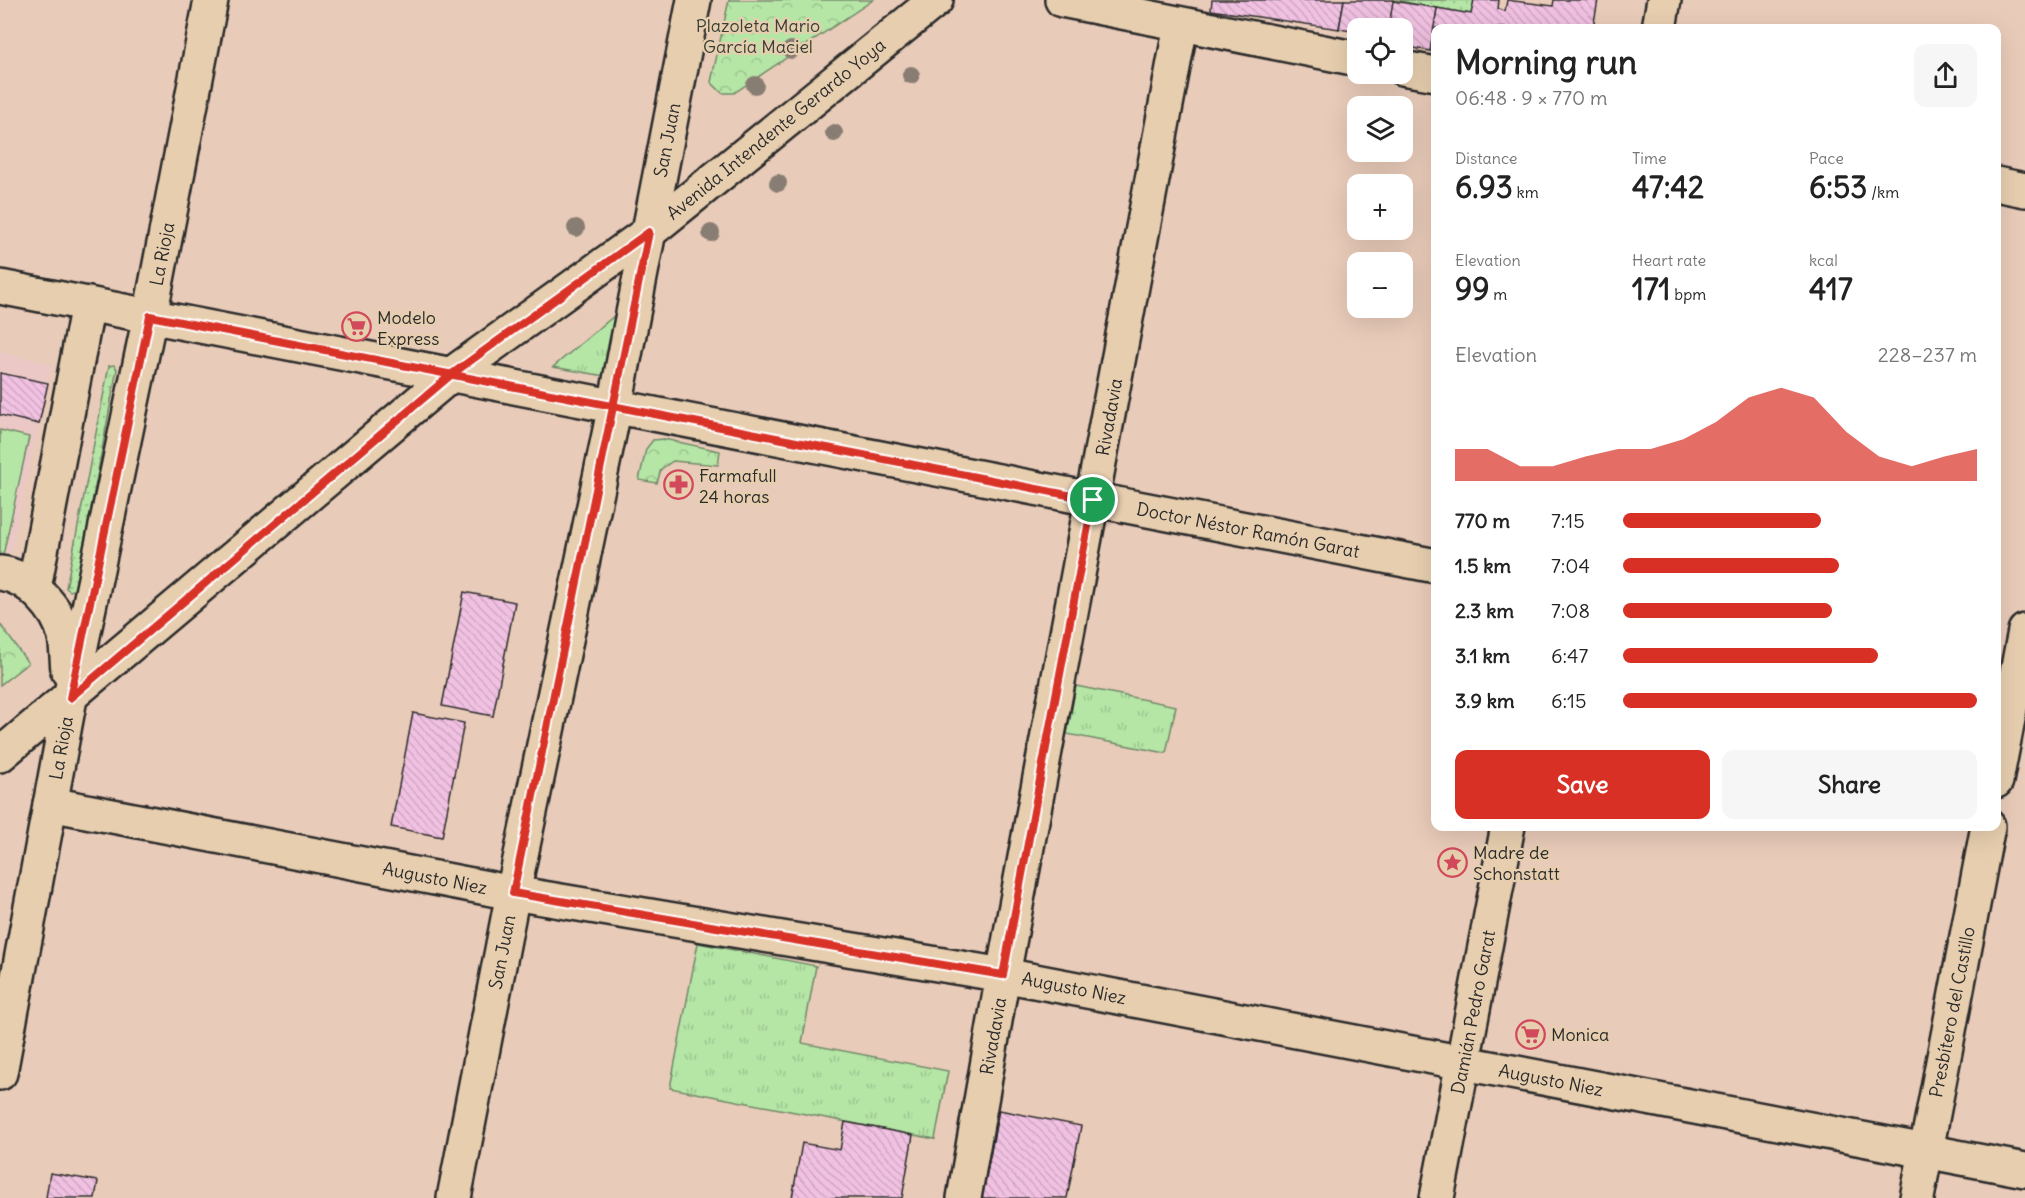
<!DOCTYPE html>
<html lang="en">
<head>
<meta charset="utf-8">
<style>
	body { margin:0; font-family:Delius,sans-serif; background:#f6f6f6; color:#222; height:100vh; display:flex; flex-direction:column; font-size:22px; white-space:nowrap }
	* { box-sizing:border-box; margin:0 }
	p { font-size:20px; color:#767676 }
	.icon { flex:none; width:33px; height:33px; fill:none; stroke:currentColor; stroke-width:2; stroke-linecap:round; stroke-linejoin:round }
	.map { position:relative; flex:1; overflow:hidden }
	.sheet { position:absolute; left:1431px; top:24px; width:570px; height:807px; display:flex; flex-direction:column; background:#fff; border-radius:12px; box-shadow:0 6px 24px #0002 }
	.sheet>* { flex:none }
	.fabs { position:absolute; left:1347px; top:18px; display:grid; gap:12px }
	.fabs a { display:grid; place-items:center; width:66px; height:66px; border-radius:12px; background:#fff; box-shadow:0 6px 24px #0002; font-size:30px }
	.pin { position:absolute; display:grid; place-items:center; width:51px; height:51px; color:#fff; margin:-26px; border:3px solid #fff; border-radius:50%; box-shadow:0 2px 6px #0007 }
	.round { display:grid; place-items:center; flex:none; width:63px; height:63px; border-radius:12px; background:#f6f6f6 }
	.head { display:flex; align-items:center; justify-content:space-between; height:102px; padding:0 24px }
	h1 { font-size:33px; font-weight:700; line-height:45px }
	.metrics { display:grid; grid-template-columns:repeat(3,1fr); gap:9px; height:102px; padding:6px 24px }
	.metrics div { display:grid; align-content:center }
	.metrics b { font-size:30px; font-weight:700 }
	.metrics small { font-size:16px; font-weight:400 }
	.metrics p { font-size:16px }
	.chart { height:168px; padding:12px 24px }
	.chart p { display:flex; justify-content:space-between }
	.chart svg { width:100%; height:108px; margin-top:6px; fill:#d93025; opacity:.7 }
	.primary-button { display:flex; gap:12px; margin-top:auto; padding:12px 24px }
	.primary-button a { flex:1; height:69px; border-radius:12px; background:#d93025; color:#fff; font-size:24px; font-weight:700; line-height:69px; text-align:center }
	.primary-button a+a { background:#f6f6f6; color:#222 }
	ul { padding:0 24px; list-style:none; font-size:20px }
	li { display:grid; grid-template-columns:96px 72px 1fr; align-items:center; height:45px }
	li i { height:15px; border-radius:8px; background:#d93025 }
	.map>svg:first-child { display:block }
	.built { fill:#ebc8c5 }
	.grass { fill:url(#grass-tufts); stroke:#708868; stroke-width:1.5 }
	.forest { fill:url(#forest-crowns); stroke:#708868; stroke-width:1.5 }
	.garden { fill:url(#garden-dots); stroke:#708868; stroke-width:1.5 }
	.pitch { fill:#b5e6a6; stroke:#708868; stroke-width:1.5 }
	.building { fill:url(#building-back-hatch); stroke:#2b2b2b; stroke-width:1.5 }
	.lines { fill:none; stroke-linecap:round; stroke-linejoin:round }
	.minor-casing { stroke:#2b2b2b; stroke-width:38 }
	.major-casing { stroke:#2b2b2b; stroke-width:38 }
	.minor { stroke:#e7ceaf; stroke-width:33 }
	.major { stroke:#e7ceaf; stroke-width:33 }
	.tree { fill:#887d72 }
	.route-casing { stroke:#fff; stroke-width:12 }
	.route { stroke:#d93025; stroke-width:8 }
	.labels { text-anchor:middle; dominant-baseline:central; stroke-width:4.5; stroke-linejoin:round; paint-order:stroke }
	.park-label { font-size:18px; fill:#393e37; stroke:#e7ceaf }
	.street-label { font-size:18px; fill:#2b2b2b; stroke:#e7ceaf }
	.poi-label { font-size:18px; fill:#2b2b2b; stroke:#e7ceaf; text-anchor:start }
</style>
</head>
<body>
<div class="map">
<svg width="2025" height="1198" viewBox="0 0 2025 1198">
	<defs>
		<pattern id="grass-tufts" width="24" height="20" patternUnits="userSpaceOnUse" patternTransform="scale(1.5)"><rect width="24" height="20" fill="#b5e6a6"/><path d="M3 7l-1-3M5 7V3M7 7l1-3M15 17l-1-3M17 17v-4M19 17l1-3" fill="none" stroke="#9cc58f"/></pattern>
		<pattern id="forest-crowns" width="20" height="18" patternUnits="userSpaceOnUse" patternTransform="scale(1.5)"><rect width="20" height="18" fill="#b5e6a6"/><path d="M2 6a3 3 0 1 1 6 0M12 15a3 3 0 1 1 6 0" fill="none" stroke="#9cc58f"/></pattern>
		<pattern id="garden-dots" width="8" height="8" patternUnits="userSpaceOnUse" patternTransform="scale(1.5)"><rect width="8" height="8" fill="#b5e6a6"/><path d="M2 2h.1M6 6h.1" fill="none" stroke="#9cc58f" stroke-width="1.8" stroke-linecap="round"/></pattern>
		<pattern id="building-back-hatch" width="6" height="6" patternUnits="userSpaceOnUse" patternTransform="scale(1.5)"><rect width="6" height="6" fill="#f1c1e2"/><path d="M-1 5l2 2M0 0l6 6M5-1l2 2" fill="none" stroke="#cfa6c2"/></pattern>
	</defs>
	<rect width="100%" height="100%" fill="#e9cbb9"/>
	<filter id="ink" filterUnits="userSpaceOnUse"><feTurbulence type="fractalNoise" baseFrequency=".0167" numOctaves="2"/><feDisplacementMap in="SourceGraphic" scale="12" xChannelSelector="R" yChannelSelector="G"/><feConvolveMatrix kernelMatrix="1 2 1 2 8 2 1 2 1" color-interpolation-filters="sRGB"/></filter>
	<g filter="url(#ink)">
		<polygon class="built" points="0,352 52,364 11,552 0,562"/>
		<g class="grass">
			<polygon points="633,300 616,378 553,367"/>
			<polygon points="1076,686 1176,706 1166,753 1067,734"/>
			<polygon points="698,943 816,966 802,1043 948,1071 935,1139 670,1088"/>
		</g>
		<g class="forest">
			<polygon points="729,0 873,0 734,93 722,93 711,82"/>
			<polygon points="664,439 720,451 718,465 673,461 661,469 657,483 639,480 646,449 653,440"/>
			<polygon points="0,624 28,663 0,685"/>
		</g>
		<g class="garden">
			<polygon points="1394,0 1474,0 1471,14"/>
			<polygon points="114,365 117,369 76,589 70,591 66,588 109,366"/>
		</g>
		<polygon class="pitch" points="0,430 29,437 2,560 0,559"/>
		<g class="building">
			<polygon points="1212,0 1344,0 1339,29 1211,10"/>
			<polygon points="1344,0 1394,0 1389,28 1358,28 1358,32 1339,29"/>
			<polygon points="1474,0 1499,0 1498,9 1505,11 1507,0 1553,6 1554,0 1598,0 1593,28 1436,28 1436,52 1430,51 1437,8 1471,14"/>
			<polygon points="1393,1 1437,8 1430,51 1402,46 1402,28 1389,28"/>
			<polygon points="0,373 48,383 39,424 0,415"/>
			<polygon points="464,592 515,602 493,716 442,706"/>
			<polygon points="413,713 464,723 442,837 391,827"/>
			<polygon points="999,1110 1081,1126 1067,1198 982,1198"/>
			<polygon points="845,1122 913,1135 902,1198 792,1198 802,1143 840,1150"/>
			<polygon points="50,1173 98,1181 95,1198 46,1198"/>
		</g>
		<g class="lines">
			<defs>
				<g id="minor">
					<polyline points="1062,0 1358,59"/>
					<polyline points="1659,28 1664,0"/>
					<polyline points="1402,68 1436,74"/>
					<polyline points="1996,184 2025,190"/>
					<polyline points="0,287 1436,566"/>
					<path d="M0 573C29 576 59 609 65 637 67 648 67 660 68 671"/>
					<polyline points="34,588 88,304"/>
					<polyline points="1996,781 2025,631"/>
					<polyline points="50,804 513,893 1003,975 2025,1170"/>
					<polyline points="0,1073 70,698 150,316 211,0"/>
					<polyline points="454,1198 513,893 615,406 694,0"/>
					<polyline points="964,1198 1003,975 1181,25"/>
					<polyline points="1437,1198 1508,826"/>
					<polyline points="1917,1198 1988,826"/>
				</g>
				<polyline id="major" points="0,755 452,374 649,232 936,0"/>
			</defs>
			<use href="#minor" class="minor-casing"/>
			<use href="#major" class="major-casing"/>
			<use href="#minor" class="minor"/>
			<use href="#major" class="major"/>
		</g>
		<g class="tree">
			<circle cx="791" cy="50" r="9"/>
			<circle cx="911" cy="75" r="9"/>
			<circle cx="755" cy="85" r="9"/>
			<circle cx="834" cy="133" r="9"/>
			<circle cx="778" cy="183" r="9"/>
			<circle cx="576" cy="228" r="9"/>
			<circle cx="711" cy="233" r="9"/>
		</g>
	</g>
	<g class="lines" filter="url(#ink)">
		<defs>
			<path id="route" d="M1093 500C779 438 464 377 150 316L70 698 452 374 649 232 513 893 1003 975 1093 500"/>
		</defs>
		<use href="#route" class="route-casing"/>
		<use href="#route" class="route"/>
	</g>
	<defs>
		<symbol id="supermarket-ring" viewBox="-11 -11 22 22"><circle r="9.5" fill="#e7ceaf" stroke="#d1495b" stroke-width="1.5"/><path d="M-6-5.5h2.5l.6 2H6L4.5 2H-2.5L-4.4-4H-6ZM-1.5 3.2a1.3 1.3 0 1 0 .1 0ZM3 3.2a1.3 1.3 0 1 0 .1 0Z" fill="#d1495b"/></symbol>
		<symbol id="pharmacy-ring" viewBox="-11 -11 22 22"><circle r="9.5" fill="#e7ceaf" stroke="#d1495b" stroke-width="1.5"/><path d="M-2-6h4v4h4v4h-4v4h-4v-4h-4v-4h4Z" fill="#d1495b"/></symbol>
		<symbol id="sight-ring" viewBox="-11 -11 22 22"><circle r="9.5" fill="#e7ceaf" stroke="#d1495b" stroke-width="1.5"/><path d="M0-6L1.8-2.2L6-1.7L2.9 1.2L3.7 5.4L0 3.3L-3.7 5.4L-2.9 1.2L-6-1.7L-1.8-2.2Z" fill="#d1495b"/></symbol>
	</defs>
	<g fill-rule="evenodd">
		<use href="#supermarket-ring" x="340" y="310" width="33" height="33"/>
		<use href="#pharmacy-ring" x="662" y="468" width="33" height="33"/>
		<use href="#sight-ring" x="1436" y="846" width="33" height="33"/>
		<use href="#supermarket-ring" x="1514" y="1018" width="33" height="33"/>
	</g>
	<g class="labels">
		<g class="park-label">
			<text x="758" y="25">Plazoleta Mario<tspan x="758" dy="21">García Maciel</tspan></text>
		</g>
		<g class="street-label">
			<text transform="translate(776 129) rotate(-39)">Avenida Intendente Gerardo Yoya</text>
			<text transform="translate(667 140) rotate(-79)">San Juan</text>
			<text transform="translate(162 254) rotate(-79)">La Rioja</text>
			<text transform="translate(1109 417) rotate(-80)">Rivadavia</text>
			<text transform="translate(1248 530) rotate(11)">Doctor Néstor Ramón Garat</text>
			<text transform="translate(61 748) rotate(-80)">La Rioja</text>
			<text transform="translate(435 878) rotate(11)">Augusto Niez</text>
			<text transform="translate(502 952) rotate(-79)">San Juan</text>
			<text transform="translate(1074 988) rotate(11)">Augusto Niez</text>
			<text transform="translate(1473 1012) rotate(-79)">Damián Pedro Garat</text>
			<text transform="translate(1952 1012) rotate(-79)">Presbítero del Castillo</text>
			<text transform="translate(993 1036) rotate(-80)">Rivadavia</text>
			<text transform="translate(1551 1080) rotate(11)">Augusto Niez</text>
		</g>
		<g class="poi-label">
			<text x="377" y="317">Modelo<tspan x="377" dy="21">Express</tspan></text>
			<text x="699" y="475">Farmafull<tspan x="699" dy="21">24 horas</tspan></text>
			<text x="1473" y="852">Madre de<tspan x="1473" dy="21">Schonstatt</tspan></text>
			<text x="1551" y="1034">Monica</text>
		</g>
	</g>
</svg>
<div class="fabs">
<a><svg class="icon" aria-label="locate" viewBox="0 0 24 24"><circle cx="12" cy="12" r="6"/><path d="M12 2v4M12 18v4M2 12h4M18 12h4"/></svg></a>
<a><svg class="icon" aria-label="layers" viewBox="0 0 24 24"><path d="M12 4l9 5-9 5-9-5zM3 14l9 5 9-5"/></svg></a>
<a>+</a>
<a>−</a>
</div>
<div class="pin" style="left:1093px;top:500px;background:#1e9e55"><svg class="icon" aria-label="arrive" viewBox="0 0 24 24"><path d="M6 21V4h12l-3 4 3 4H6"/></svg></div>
<section class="sheet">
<div class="head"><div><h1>Morning run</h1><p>06:48 · 9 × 770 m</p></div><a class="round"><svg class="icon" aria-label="share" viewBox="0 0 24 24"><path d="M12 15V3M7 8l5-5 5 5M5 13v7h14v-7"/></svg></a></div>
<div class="metrics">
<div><p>Distance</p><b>6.93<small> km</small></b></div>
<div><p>Time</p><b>47:42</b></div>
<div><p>Pace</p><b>6:53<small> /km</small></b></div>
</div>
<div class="metrics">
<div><p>Elevation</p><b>99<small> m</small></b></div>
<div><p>Heart rate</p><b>171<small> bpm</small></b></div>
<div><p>kcal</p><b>417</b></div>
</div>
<div class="chart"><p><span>Elevation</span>228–237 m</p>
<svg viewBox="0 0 160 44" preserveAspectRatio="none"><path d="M0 44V31L10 31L20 38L30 38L40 34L50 31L60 31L70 27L80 20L90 10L100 6L110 10L120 24L130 34L140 38L150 34L160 31V44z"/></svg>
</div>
<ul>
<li><b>770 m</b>7:15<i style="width:56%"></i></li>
<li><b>1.5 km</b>7:04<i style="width:61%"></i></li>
<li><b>2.3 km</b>7:08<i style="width:59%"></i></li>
<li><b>3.1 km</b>6:47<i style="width:72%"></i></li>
<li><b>3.9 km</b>6:15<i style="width:100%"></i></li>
</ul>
<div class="primary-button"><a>Save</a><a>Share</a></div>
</section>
</div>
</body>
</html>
